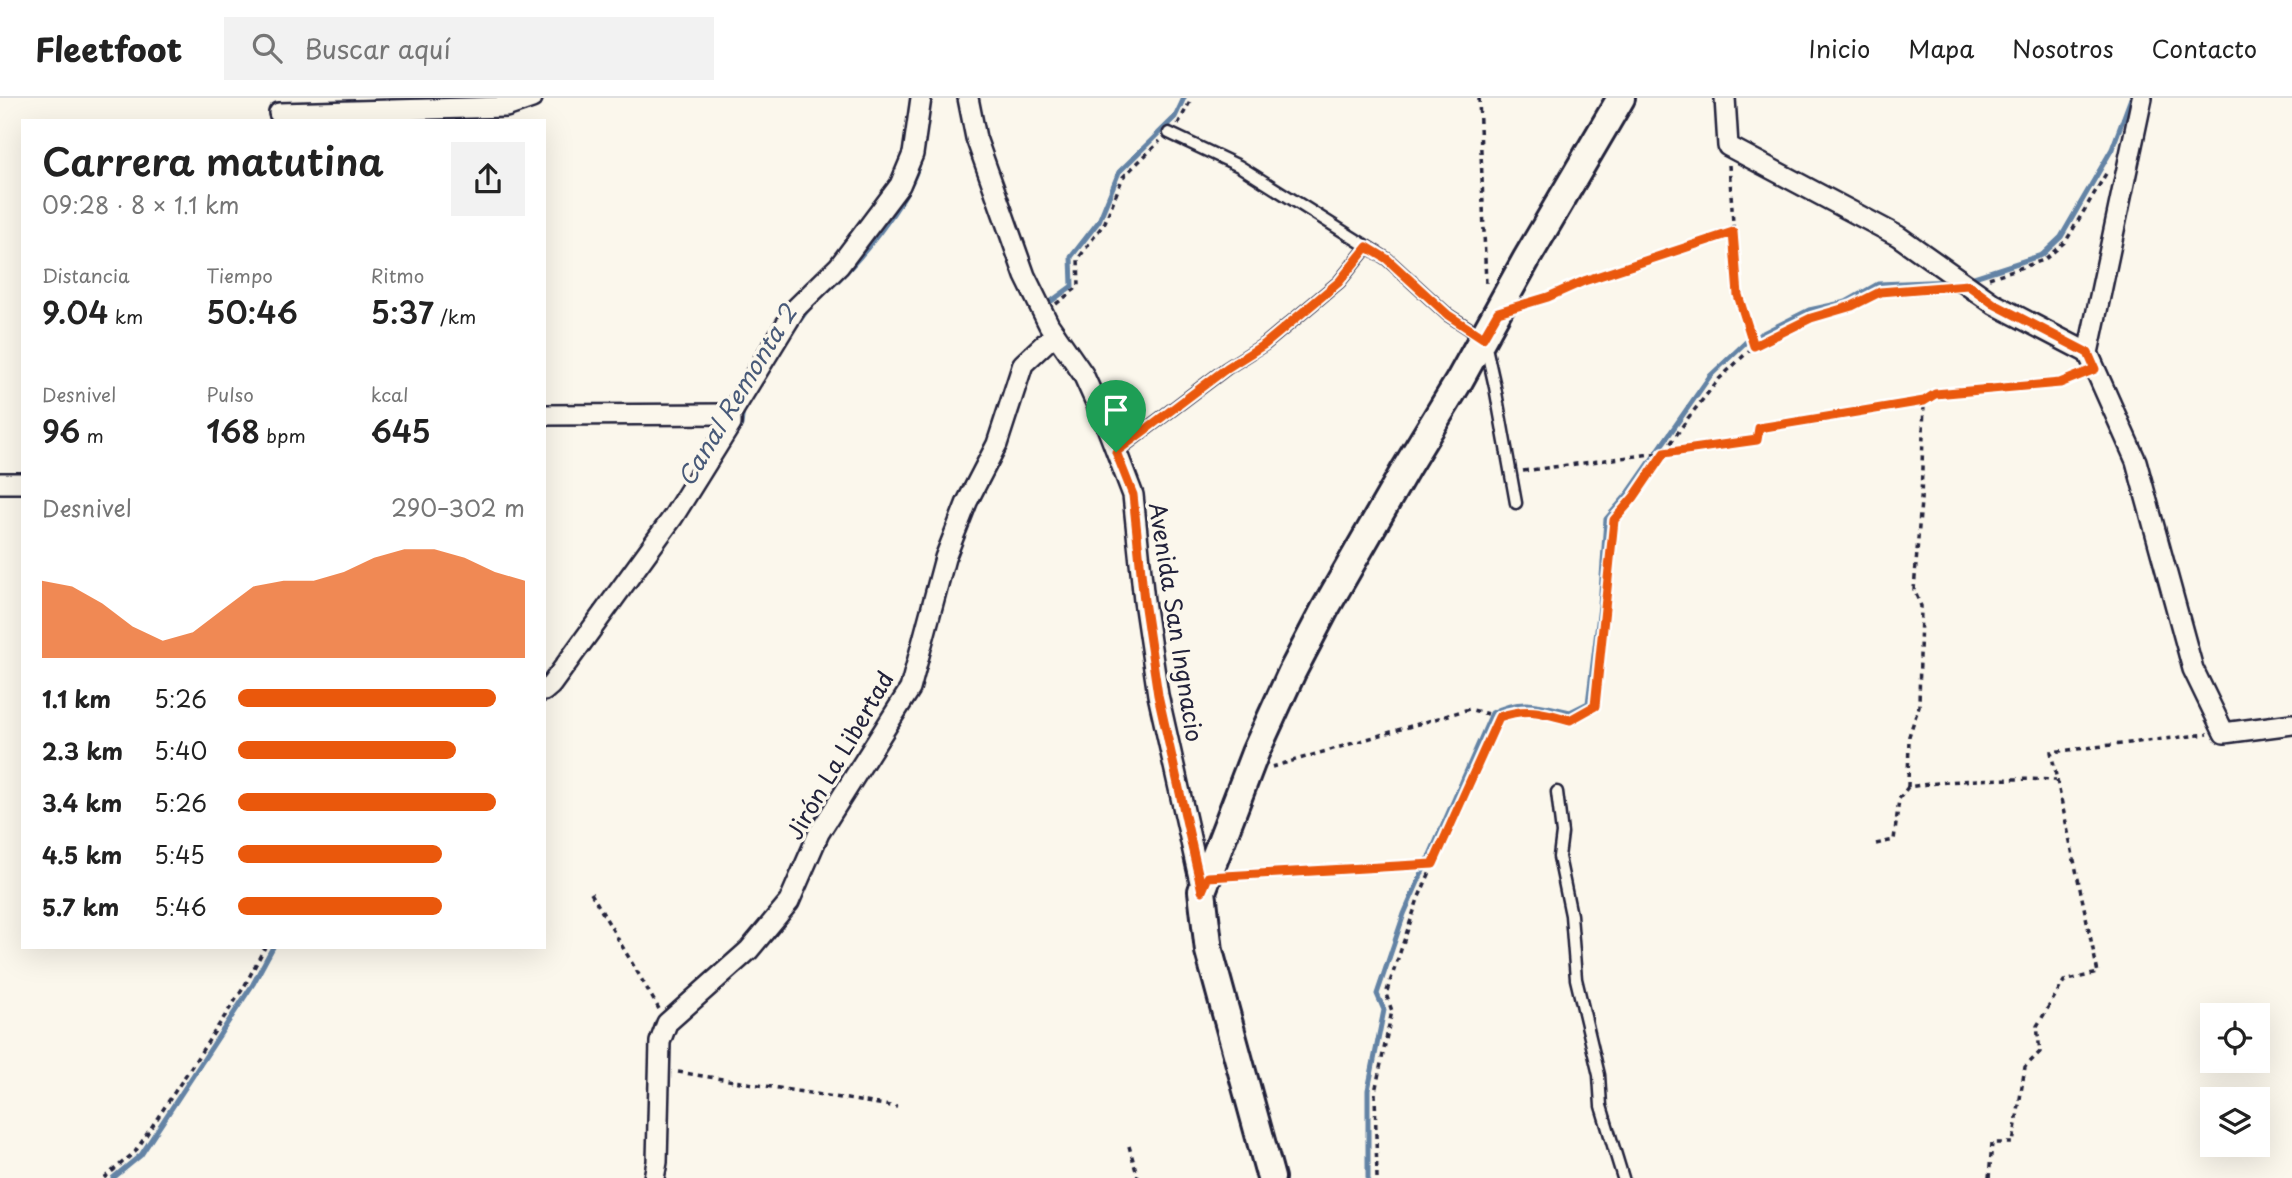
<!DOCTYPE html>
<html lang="es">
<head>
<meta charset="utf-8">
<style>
	body { margin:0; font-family:"Playpen Sans",sans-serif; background:#f2f2f2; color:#222; height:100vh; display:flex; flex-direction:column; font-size:26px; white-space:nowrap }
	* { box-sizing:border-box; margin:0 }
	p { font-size:23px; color:#767676 }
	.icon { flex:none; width:38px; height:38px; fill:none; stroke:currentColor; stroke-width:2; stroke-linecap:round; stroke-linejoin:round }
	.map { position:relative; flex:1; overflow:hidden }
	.details { position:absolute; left:21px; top:21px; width:525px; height:830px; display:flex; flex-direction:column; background:#fff; border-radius:0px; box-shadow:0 7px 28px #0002 }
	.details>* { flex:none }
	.fabs { position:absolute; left:2200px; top:905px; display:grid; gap:14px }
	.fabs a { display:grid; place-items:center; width:70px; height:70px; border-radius:0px; background:#fff; box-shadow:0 7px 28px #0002; font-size:35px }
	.pin { position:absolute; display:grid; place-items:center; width:60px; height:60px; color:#fff; margin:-72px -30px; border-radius:50% 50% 50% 0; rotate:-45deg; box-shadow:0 0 7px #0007 }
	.pin .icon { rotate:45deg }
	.round { display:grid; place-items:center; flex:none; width:74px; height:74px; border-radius:0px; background:#f2f2f2 }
	.head { display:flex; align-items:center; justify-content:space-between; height:119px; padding:0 21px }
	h1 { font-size:38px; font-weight:600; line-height:52px }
	.figures { display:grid; grid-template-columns:repeat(3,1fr); gap:10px; height:119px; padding:7px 21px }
	.figures div { display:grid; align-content:center }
	.figures b { font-size:30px; font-weight:600 }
	.figures small { font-size:19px; font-weight:400 }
	.figures p { font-size:19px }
	.chart { height:196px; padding:14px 21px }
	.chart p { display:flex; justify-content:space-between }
	.chart svg { width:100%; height:126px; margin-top:7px; fill:#ea580c; opacity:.7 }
	ul { padding:0 21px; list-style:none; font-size:23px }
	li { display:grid; grid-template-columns:112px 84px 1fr; align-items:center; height:52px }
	li i { height:18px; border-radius:9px; background:#ea580c }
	header { display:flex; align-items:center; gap:42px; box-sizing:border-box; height:98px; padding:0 35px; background:#fff; border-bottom:2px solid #e0e0e0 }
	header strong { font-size:33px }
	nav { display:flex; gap:38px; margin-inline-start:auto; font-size:24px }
	.search { width:490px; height:63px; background:#f2f2f2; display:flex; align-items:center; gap:18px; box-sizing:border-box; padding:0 24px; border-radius:0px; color:#767676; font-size:26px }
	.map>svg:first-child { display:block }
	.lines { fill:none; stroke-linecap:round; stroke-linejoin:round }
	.stream { stroke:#6383a5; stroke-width:5 }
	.lane-casing { stroke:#22223b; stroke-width:15 }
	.street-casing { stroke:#22223b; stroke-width:24 }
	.secondary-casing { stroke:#22223b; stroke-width:32 }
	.path { stroke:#22223b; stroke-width:3.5; stroke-dasharray:5 5; stroke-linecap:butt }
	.lane { stroke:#fbf7ec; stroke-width:10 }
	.street { stroke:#fbf7ec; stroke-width:19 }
	.secondary { stroke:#fbf7ec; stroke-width:26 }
	.route-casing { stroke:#fff; stroke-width:14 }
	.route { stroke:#ea580c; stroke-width:9 }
	.labels { text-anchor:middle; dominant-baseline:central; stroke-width:7; stroke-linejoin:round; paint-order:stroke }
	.street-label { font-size:23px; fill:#22223b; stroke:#fbf7ec }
	.water-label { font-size:24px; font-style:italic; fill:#485a79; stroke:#fbf7ec }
</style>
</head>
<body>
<header>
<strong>Fleetfoot</strong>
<div class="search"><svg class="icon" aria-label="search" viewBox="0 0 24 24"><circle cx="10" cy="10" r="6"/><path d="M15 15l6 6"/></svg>Buscar aquí</div>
<nav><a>Inicio</a><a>Mapa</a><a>Nosotros</a><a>Contacto</a></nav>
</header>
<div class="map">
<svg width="2292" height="1080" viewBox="0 0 2292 1080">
	<rect width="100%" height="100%" fill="#fbf7ec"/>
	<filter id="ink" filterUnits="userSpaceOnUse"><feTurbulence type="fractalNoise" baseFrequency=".0143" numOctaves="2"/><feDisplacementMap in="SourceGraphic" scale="14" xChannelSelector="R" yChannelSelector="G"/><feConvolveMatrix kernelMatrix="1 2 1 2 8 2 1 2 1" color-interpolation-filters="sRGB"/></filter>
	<g filter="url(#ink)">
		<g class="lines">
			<g class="stream">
				<polyline points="1968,181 2042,157 2061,139 2112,51 2131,0"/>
				<path d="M828 192C857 166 906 106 918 69"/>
				<polyline points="1046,207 1072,188 1071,159 1099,123 1119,74 1175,19 1184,0"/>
				<polyline points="795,229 808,211"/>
				<polyline points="736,334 741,327 743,311"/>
				<polyline points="113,1080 141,1057 253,886 273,849"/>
				<path d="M1368 1080V992L1384 912 1377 896 1404 816 1492 615C1521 600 1539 607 1570 614L1588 605 1600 508 1606 421 1629 394 1710 278 1747 243 1809 212 1846 204 1878 186 1952 183"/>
			</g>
			<defs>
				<g id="lane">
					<polyline points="1169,35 1239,68 1387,161 1448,217 1484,240 1495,289 1516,405"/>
					<polyline points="1116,354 1227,270 1265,246 1339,184 1367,149"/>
					<polyline points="1557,694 1562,735 1559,759 1571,817 1576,881 1599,977 1601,1008 1623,1080"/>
				</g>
				<g id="street">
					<polyline points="968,0 976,40 1025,178 1049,227 1083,276 1107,329 1133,397 1144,503 1158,597 1202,793"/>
					<polyline points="1725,0 1728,48 1898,138 1994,206 2088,255"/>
					<polyline points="2142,0 2088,255 2136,363 2193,571 2224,635 2292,626"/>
					<polyline points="279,15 506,9 532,0"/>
					<polyline points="544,317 731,316"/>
					<polyline points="0,385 23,385"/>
					<polyline points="544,593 551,587 673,419 731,326 731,316 796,210 839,168 900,87 913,56 921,0"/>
					<polyline points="654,1080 657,1064 660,944 667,925 749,852 789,804 819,735 910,591 945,460 967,404 997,346 1023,266 1055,236"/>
				</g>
				<polyline id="secondary" points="1271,1080 1209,853 1202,793 1255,655 1292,574 1325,511 1406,370 1459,283 1527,160 1621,0"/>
			</defs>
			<use href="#lane" class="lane-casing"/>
			<use href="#street" class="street-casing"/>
			<use href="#secondary" class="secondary-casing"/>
			<g class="path">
				<polyline points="1479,0 1486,187"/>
				<polyline points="1178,26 1192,0"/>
				<polyline points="1729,67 1738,197 1754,248"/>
				<polyline points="1989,180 2044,162 2066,143 2107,74"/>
				<polyline points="1056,206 1079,188 1078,161 1105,124 1123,79 1160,43"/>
				<polyline points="1527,206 1548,199 1584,183 1733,134"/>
				<polyline points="1523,373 1757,342 1759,330 1924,303 1935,296 2060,285 2081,277"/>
				<polyline points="1272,669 1469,611 1499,619"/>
				<polyline points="1908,689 1909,638 1919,608 1921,508 1914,492 1921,403 1924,303"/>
				<path d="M1876 746 1894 742 1899 701 1908 689C1958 681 2006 680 2056 682"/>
				<polyline points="1229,777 1433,766"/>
				<polyline points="591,795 659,911"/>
				<polyline points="678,974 897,1009"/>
				<polyline points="1129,1048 1138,1080"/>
				<polyline points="104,1080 135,1054 244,889 265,849"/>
				<path d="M1377 1080 1375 994 1392 913 1386 896 1418 801 1499 619C1527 609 1542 614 1570 622L1595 608 1614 422 1634 399 1688 320 1719 281 1754 248 1811 220 1851 208 1880 194 1941 189"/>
				<polyline points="1989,1080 1992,1045 2013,1045 2025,969 2040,954 2037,928 2064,883 2098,875 2051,654 2208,636"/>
			</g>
			<use href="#lane" class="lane"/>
			<use href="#street" class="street"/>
			<use href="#secondary" class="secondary"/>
		</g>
	</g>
	<g class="lines" filter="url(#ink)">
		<defs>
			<path id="route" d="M1733 134 1738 197 1754 248 1811 220 1852 208 1880 194 1968 187 1994 206 2088 255 2095 271 2060 285 1935 296 1924 303 1759 330 1757 342 1664 355 1634 399 1614 422 1595 608 1570 622C1542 614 1527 609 1499 619L1433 766 1208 779 1202 793 1158 597 1144 503 1133 397 1116 354 1227 270 1265 246 1339 184 1367 149 1387 161 1448 217 1483 240 1498 214 1548 199 1584 183Z"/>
		</defs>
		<use href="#route" class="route-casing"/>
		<use href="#route" class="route"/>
	</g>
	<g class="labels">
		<g class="street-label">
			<text transform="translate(1177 524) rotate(81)">Avenida San Ingnacio</text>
			<text transform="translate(839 657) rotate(-60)">Jirón La Libertad</text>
		</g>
		<g class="water-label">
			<text transform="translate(736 297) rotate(-59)">Canal Remonta 2</text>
		</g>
	</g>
</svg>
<div class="fabs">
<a><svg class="icon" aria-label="locate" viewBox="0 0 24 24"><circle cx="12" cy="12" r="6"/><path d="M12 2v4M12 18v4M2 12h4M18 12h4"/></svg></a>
<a><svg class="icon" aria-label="layers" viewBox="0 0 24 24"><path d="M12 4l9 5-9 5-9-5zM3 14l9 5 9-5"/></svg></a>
</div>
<div class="pin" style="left:1116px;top:354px;background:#1e9e55"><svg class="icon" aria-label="arrive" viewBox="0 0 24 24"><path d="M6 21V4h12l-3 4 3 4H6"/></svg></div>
<section class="details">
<div class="head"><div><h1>Carrera matutina</h1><p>09:28 · 8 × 1.1 km</p></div><a class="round"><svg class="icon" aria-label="share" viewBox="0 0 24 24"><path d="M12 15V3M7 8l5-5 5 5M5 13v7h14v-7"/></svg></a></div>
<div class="figures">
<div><p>Distancia</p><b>9.04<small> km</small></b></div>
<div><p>Tiempo</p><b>50:46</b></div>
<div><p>Ritmo</p><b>5:37<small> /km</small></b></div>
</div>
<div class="figures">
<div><p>Desnivel</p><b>96<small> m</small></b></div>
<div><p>Pulso</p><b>168<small> bpm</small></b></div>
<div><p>kcal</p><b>645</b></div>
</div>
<div class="chart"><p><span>Desnivel</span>290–302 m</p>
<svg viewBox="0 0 160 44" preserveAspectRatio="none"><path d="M0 44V17L10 19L20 25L30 33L40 38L50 35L60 27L70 19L80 17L90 17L100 14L110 9L120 6L130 6L140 9L150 14L160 17V44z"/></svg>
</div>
<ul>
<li><b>1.1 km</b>5:26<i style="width:90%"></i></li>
<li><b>2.3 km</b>5:40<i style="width:76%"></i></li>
<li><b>3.4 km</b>5:26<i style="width:90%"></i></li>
<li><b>4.5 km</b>5:45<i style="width:71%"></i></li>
<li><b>5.7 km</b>5:46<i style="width:71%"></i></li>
</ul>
</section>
</div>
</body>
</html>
